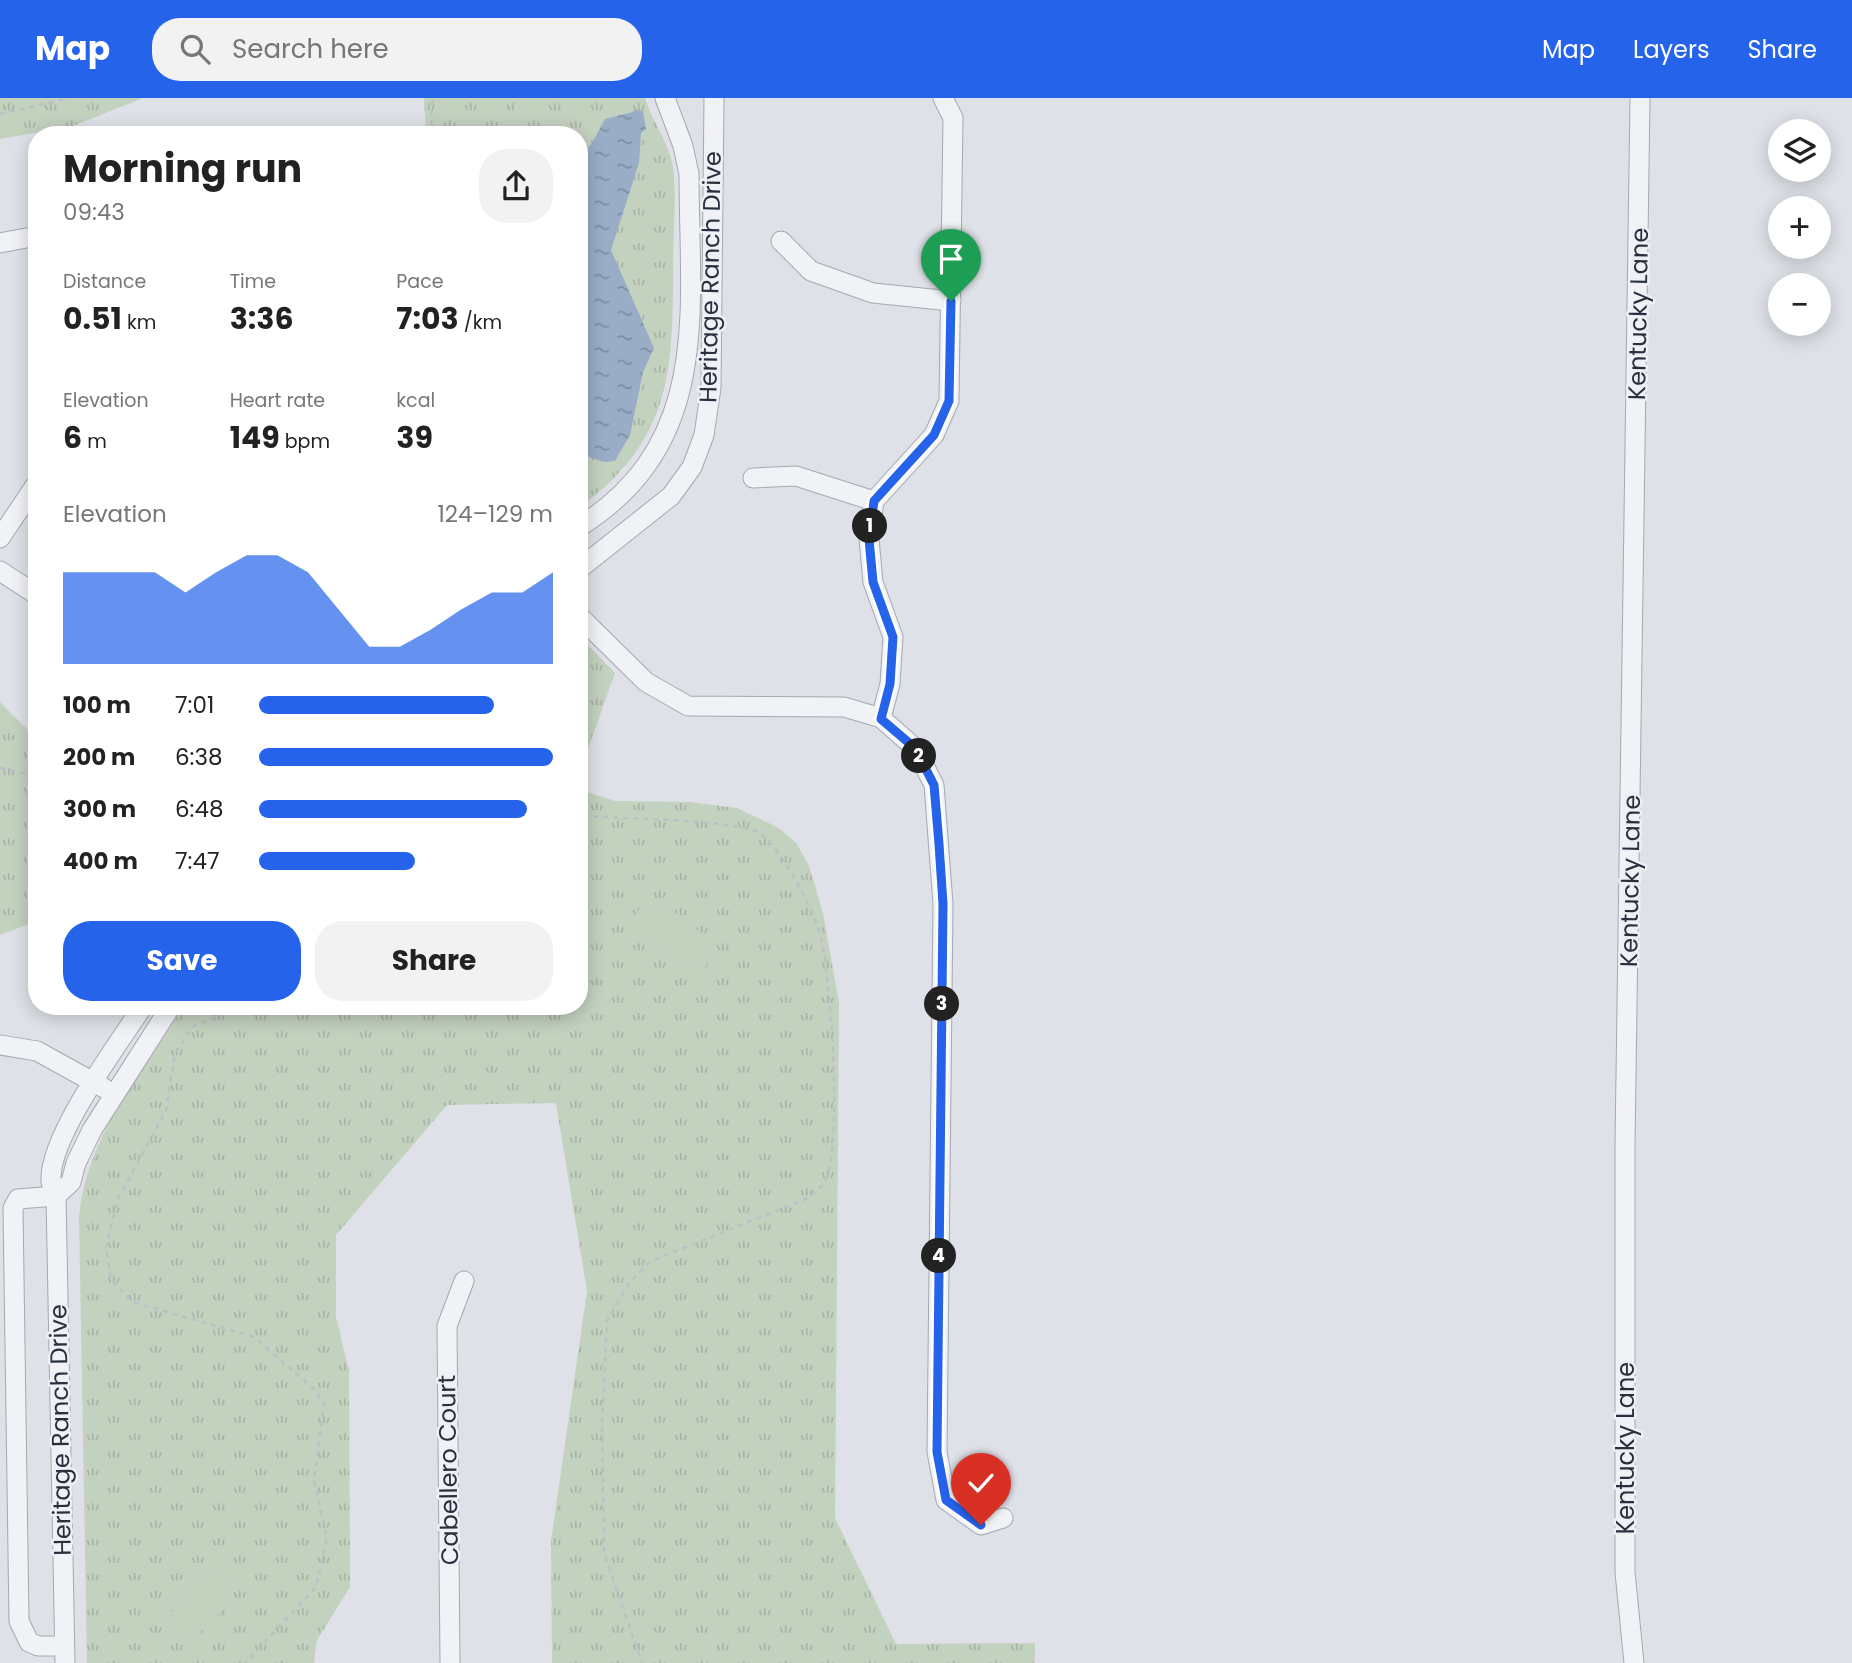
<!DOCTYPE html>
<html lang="en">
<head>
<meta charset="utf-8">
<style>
	body { margin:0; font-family:Poppins,sans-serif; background:#f2f2f2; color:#222; height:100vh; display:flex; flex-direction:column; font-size:26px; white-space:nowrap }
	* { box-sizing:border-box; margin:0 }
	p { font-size:23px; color:#767676 }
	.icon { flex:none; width:38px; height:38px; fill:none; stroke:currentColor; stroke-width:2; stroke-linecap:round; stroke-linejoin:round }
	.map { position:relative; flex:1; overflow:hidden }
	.side { position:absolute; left:28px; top:28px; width:560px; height:889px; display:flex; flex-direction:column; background:#fff; border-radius:28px; box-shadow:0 4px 18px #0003 }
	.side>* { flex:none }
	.controls { position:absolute; left:1768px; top:21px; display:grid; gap:14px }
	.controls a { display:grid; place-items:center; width:63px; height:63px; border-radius:50%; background:#fff; box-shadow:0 4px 18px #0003; font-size:35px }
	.pin { position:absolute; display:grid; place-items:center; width:60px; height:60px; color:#fff; margin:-72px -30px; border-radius:50% 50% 50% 0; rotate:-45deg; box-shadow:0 0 7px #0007 }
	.pin .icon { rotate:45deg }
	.km { position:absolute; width:35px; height:35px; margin:-18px; border-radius:50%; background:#222; color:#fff; font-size:19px; line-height:35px; text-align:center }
	.round { display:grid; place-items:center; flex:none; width:74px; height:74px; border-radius:28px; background:#f2f2f2 }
	.summary { display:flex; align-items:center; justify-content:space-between; height:119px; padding:0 35px }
	h1 { font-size:38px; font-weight:700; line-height:52px }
	.figures { display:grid; grid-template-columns:repeat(3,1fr); gap:10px; height:119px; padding:7px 35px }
	.figures div { display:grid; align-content:center }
	.figures b { font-size:30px; font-weight:700 }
	.figures small { font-size:19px; font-weight:400 }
	.figures p { font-size:19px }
	.chart { height:196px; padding:14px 35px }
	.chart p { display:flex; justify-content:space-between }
	.chart svg { width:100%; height:126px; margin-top:7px; fill:#2563eb; opacity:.7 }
	.action { display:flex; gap:14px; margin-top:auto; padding:14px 35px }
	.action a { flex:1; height:80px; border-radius:28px; background:#2563eb; color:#fff; font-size:28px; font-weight:700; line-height:80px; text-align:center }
	.action a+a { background:#f2f2f2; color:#222 }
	ul { padding:0 35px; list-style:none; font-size:23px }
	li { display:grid; grid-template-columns:112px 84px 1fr; align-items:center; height:52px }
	li i { height:18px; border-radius:9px; background:#2563eb }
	header { display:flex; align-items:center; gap:42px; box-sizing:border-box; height:98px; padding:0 35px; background:#2563eb; color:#fff }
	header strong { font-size:33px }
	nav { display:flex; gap:38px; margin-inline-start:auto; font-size:24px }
	.search { width:490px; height:63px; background:#f2f2f2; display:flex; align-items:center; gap:18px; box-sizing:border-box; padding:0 24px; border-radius:28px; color:#767676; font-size:26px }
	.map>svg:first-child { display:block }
	.grass { fill:url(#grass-tufts) }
	.park { fill:#c3d1bf }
	.water { fill:url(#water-ripples) }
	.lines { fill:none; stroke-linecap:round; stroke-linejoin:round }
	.minor-casing { stroke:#a4a8b1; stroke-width:21 }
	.path { stroke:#bdbfc6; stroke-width:2.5; stroke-dasharray:5 5; stroke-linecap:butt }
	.minor { stroke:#f1f2f6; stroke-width:19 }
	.route-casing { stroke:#fff; stroke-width:14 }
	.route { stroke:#2563eb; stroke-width:9 }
	.labels { text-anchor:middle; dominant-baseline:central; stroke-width:5; stroke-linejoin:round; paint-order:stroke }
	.street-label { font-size:24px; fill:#282f3e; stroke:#edf0f5 }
</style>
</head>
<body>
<header>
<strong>Map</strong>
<div class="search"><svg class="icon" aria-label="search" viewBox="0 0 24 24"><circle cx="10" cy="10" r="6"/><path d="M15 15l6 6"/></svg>Search here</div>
<nav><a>Map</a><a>Layers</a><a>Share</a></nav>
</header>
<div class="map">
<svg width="1852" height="1565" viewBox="0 0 1852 1565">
	<defs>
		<pattern id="grass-tufts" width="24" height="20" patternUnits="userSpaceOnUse" patternTransform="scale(1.75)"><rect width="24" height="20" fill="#c3d1bf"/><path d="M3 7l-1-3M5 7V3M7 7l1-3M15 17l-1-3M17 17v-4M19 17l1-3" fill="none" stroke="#a8b4a5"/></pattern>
		<pattern id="water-ripples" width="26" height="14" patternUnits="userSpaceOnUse" patternTransform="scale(1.75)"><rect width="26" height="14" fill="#99adc7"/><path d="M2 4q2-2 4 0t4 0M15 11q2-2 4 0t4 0" fill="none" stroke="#7d8da3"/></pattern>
	</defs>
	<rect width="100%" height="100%" fill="#dee1e7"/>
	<g class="grass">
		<polygon points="0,0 143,0 73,28 0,41"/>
		<path d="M424 0H645C652 24 669 44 673 69 677 100 673 134 673 165 673 271 673 341 579 410V37H426Z"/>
		<path d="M579 538 615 575 584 662 580 692 615 703 689 704 737 710 779 730 797 746 809 768 823 815 839 905 835 1420 896 1546 1035 1545V1565H552L551 1443 587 1193 556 1006 553 1005 447 1007 336 1137V1219L349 1273 350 1489 317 1542 314 1565H87L79 1118C87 1038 142 974 184 908H579Z"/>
		<polygon points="0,604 37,641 37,823 0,837"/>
	</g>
	<g class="park">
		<polygon points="514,0 557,0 535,14 523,17 515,12"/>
		<path d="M648 806C675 807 722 840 705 870 678 873 646 844 636 820L639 811Z"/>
		<path d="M211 1472 225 1475 233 1488C228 1514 184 1565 166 1522L188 1489Z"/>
	</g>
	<polygon class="water" points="635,11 643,13 646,31 641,35 639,65 611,152 654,250 643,274 630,337 615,363 605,364 579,356 579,60 592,45 605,21 633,14"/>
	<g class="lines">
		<defs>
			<g id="minor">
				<polyline points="781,143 811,173 873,195 951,203"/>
				<polyline points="0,145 37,138"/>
				<polyline points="753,380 796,378 874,403"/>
				<path d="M579 429C713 345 689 213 689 76L683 48 665 0"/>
				<polyline points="0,440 37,385"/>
				<polyline points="579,471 671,398 692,369 704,337 711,290 714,0"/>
				<polyline points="0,473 37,497"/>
				<polyline points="579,518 646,584 688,608 844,609 881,620 915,650 934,687 943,806 937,1354 946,1402 981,1427 1003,1420"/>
				<polyline points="881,620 890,586 893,539 873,484 869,441 874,403 934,337 949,303 953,20 943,0"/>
				<polyline points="0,947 37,953 104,990"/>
				<polyline points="56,1098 18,1101 13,1110 19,1523 29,1544 38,1548 64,1548"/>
				<polyline points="56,1098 71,1084 76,1065 92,1032 171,908"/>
				<path d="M65 1565 56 1098C54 1093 51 1088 51 1083 48 1040 119 945 143 908"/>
				<polyline points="450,1565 447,1228 464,1183"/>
				<polyline points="1634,1565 1625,1474 1625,1047 1640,0"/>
			</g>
		</defs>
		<use href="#minor" class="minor-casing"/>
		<g class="path">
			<polyline points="0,16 70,0"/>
			<polyline points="431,37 432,0"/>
			<path d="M579 563C590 600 585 632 579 669"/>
			<polyline points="0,670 37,678"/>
			<path d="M579 708 585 718C619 721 736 721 759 735 781 749 809 805 818 829 831 866 843 1051 825 1083 821 1090 812 1096 806 1101L651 1163 629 1185 607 1223 602 1326 604 1455 642 1565"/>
			<polyline points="243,908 192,929 175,956 166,1012 118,1101 106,1149 111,1182 133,1204 254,1239 314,1291 324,1305 314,1383 327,1440 316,1489 245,1565"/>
		</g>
		<use href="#minor" class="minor"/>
	</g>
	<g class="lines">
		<defs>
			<polyline id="route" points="951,203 949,303 934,337 874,403 869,441 873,484 893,539 890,586 881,621 915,650 934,687 939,746 943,806 937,1354 946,1402 981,1427"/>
		</defs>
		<use href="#route" class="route-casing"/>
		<use href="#route" class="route"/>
	</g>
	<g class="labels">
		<g class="street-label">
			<text transform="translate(710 179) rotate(-89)">Heritage Ranch Drive</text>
			<text transform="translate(1638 216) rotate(-89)">Kentucky Lane</text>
			<text transform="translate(1630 783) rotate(-89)">Kentucky Lane</text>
			<text transform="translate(60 1332) rotate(-91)">Heritage Ranch Drive</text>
			<text transform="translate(1625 1350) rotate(-90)">Kentucky Lane</text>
			<text transform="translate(448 1372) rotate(-91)">Cabellero Court</text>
		</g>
	</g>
</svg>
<div class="controls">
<a><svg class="icon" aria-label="layers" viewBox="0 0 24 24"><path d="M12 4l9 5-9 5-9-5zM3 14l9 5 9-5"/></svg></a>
<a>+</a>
<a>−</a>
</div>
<div class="pin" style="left:951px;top:203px;background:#1e9e55"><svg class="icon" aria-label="arrive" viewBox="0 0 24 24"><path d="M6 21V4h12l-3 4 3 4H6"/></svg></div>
<div class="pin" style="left:981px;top:1427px;background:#d93025"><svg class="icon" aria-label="check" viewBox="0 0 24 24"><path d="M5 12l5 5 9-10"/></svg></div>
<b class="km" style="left:870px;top:428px">1</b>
<b class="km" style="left:919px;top:658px">2</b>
<b class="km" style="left:942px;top:906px">3</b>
<b class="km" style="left:939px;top:1158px">4</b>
<section class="side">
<div class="summary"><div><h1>Morning run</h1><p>09:43</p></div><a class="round"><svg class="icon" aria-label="share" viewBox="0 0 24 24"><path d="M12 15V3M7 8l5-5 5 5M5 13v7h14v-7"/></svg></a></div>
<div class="figures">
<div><p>Distance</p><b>0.51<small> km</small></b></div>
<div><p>Time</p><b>3:36</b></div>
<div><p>Pace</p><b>7:03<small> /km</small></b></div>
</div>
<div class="figures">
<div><p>Elevation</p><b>6<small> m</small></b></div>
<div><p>Heart rate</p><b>149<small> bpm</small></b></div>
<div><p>kcal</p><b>39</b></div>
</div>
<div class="chart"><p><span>Elevation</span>124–129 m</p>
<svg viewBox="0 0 160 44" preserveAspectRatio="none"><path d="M0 44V12L10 12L20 12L30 12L40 19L50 12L60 6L70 6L80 12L90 25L100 38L110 38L120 32L130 25L140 19L150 19L160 12V44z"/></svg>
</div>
<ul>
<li><b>100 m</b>7:01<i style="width:80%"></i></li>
<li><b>200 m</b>6:38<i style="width:100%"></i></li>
<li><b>300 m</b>6:48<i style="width:91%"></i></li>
<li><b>400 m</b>7:47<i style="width:53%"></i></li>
</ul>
<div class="action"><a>Save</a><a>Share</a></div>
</section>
</div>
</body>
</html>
